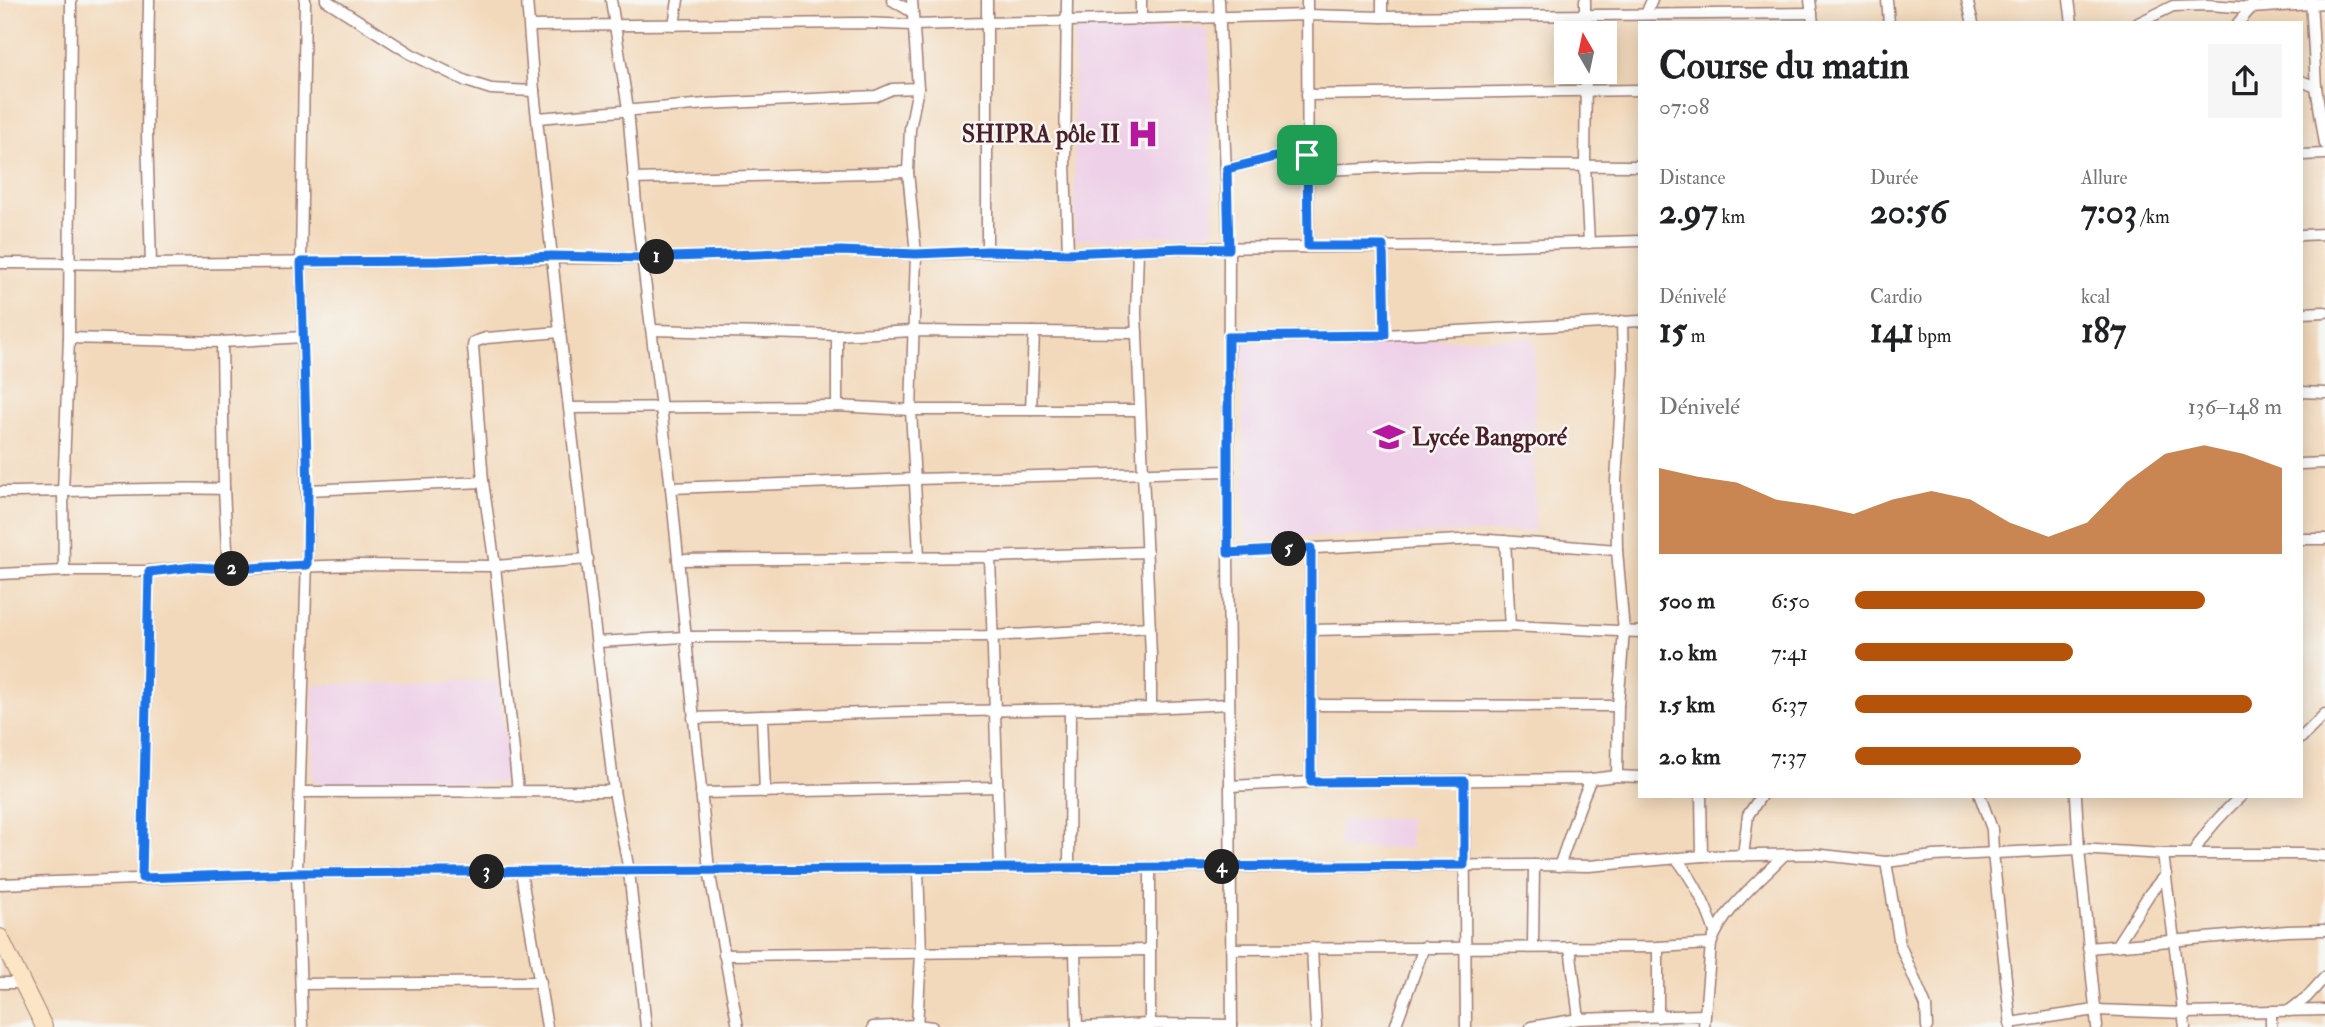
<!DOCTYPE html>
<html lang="fr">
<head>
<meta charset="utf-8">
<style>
	body { margin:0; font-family:"IM FELL Double Pica",serif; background:#f6f6f6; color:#202124; height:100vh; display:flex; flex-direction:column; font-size:26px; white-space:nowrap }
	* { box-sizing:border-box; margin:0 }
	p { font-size:23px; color:#757577 }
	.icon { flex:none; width:38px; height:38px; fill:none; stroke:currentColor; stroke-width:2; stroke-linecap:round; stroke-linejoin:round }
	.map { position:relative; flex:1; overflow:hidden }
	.panel { position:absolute; left:1638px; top:21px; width:665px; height:777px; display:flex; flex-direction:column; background:#fff; border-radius:0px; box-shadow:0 4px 18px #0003 }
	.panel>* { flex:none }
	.needle { width:46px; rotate:351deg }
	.tools { position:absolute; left:1554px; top:21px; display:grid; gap:14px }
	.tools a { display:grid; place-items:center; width:63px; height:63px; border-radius:0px; background:#fff; box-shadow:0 4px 18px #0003; font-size:35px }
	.pin { position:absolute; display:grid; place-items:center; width:60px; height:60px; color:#fff; margin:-30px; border-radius:14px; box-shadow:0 4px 10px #0006 }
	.km { position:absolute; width:35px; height:35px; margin:-18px; border-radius:50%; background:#222; color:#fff; font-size:19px; line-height:35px; text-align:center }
	.round { display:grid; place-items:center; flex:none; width:74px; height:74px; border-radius:0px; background:#f6f6f6 }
	.summary { display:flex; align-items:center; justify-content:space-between; height:119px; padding:0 21px }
	h1 { font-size:38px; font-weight:700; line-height:52px }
	.metrics { display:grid; grid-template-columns:repeat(3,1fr); gap:10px; height:119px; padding:7px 21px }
	.metrics div { display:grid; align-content:center }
	.metrics b { font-size:35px; font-weight:700 }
	.metrics small { font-size:19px; font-weight:400 }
	.metrics p { font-size:19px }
	.chart { height:196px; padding:14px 21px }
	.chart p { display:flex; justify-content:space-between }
	.chart svg { width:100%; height:126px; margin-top:7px; fill:#b45309; opacity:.7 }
	ul { padding:0 21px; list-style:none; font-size:23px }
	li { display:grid; grid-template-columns:112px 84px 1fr; align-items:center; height:52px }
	li i { height:18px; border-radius:9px; background:#b45309 }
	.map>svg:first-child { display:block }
	.built { fill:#eed0e8 }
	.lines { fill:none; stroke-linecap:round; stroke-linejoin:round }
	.street-casing { stroke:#9e7c73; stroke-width:13 }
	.secondary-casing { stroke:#9e7c73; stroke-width:18 }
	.street { stroke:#fff; stroke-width:10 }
	.secondary { stroke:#fce5c4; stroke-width:16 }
	.route-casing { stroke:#fff; stroke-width:14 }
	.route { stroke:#1a73e8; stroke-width:9 }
	.labels { text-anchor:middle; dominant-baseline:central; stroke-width:5; stroke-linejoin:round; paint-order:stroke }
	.poi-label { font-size:24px; font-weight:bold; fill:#4a1f2b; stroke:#f6f6f2; text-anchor:end }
</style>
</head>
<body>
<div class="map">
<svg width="2325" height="1027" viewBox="0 0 2325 1027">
	<rect width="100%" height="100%" fill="#f6f6f2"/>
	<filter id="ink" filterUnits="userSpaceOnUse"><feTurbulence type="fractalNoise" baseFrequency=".0143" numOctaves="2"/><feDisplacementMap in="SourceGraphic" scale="14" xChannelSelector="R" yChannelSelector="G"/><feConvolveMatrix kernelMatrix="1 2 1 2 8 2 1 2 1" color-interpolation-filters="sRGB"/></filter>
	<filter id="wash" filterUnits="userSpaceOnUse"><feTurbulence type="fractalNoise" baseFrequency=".00686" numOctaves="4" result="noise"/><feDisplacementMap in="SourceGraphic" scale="28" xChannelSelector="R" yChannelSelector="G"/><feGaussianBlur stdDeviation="1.57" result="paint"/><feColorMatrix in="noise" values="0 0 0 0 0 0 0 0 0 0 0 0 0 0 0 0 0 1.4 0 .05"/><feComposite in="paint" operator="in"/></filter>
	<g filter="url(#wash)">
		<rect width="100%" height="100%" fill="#f3d9bb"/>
		<g class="built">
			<polygon points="1201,26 1209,34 1214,232 1075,240 1073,35 1080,28"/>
			<polygon points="1534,338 1535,531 1246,539 1241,343"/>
			<polygon points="498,681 510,778 506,783 407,782 319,787 318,781 312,780 313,685"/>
			<polygon points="1409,818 1411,848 1339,849 1340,820"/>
		</g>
	</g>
	<g filter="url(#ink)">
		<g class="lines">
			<defs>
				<g id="street">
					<polyline points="149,0 147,135 151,264"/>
					<polyline points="326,0 411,54 466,81 491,89 534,91"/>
					<polyline points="527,0 534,91 560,332 614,791 629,871 646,1027"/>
					<polyline points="611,0 628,109 637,216 671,488 709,870 738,1027"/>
					<polyline points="892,0 912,12"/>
					<polyline points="912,0 918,88 910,129 908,172 916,254 911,410 919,556"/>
					<polyline points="1067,0 1065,162 1068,253"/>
					<polyline points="1141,0 1141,20"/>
					<polyline points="1219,0 1229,249 1228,553 1232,1027"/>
					<polyline points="1307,0 1308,246"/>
					<polyline points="1585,0 1585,33"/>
					<polyline points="1810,0 1813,23"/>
					<polyline points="1887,0 1889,23"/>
					<polyline points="1967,0 1973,23"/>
					<polyline points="2069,0 2072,23"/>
					<polyline points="2311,0 2316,87"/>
					<polyline points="1646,14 1652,0"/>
					<polyline points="1382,17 1382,0"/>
					<polyline points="2138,23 2173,6 2208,5 2251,8 2325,3"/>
					<polyline points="2238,23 2251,8 2253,0"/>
					<polyline points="674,25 678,0"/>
					<polyline points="530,26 862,23 912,25 1307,15 1382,17 1812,13"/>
					<polyline points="1586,72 1585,166 1589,243"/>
					<polyline points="2301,81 2316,87 2325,144"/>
					<polyline points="1307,95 1640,90"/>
					<polyline points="538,118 706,104 876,96 892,89 918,88"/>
					<polyline points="2301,155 2325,154"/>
					<polyline points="1226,169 1279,156 1307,155"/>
					<polyline points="1307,171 1426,165 1640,166"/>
					<polyline points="633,179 908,172"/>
					<polyline points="2301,235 2325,234"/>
					<polyline points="1383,246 1385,335"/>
					<polyline points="1138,250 1136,313 1151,655 1151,708"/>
					<polyline points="987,252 987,0"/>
					<polyline points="0,263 151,264 439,261 490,258 643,258 840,251 916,254 987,252 1068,253 1182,248 1471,246 1640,241"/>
					<polyline points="2301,313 2325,312"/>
					<polyline points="652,330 837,335 837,406"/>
					<polyline points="837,335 913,331 1137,333"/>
					<polyline points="1228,337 1385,335 1640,321"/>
					<polyline points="69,338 222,342 303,337"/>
					<polyline points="222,342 224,489 228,569"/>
					<polyline points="2301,392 2325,393"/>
					<polyline points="570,408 837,406 911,410 1140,410"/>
					<polyline points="1031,410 1034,332"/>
					<polyline points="2301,464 2325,463"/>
					<polyline points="671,488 915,479 1229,471"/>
					<polyline points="308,490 483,482"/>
					<path d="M0 492C75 492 149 487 224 489"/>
					<polyline points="2301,539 2325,539"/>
					<polyline points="1505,541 1510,626"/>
					<polyline points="1311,548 1311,782"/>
					<polyline points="1228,553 1477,539 1617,550"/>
					<polyline points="990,557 1000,868"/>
					<polyline points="678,560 990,557 1147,552"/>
					<polyline points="64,571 149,571 193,567 228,569 356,565 495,566 588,559"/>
					<polyline points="0,574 64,571 63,492 69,338 71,0"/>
					<polyline points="1311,630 1510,626 1640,632"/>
					<polyline points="598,642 685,637 993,636 1150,627"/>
					<polyline points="1311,705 1618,706"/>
					<polyline points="762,716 765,792"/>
					<polyline points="693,718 901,712 1151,708 1229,704"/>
					<polyline points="2301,738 2325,714"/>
					<polyline points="1617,776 1618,706 1624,631 1617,550 1616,481 1623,368 1622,321"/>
					<polyline points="1464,781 1466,1027"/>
					<polyline points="1230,786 1311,782 1591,779 1617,776 1640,777"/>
					<polyline points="518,791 495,566 483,482 473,346 474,342 486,338 560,332"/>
					<polyline points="301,792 614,791"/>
					<polyline points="701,793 998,787"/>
					<polyline points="1701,796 1702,856"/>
					<polyline points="1980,796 1992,829 1993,853 2011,1027"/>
					<polyline points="2076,796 2079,849 2097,1027"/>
					<polyline points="2163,854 2185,1027"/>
					<path d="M2193 854C2205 831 2222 814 2241 796"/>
					<polyline points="1743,856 1748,815 1761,796"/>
					<path d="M1676 858C1694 880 1706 905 1715 932"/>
					<polyline points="1886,862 1900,945 1926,1006 1927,1027"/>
					<path d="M1559 866C1570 837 1578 807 1591 779"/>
					<polyline points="1150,867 1150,1027"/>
					<polyline points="1069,868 1070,710"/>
					<polyline points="521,872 547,1027"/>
					<polyline points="142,878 149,571"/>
					<polyline points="0,884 297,873 1534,865 1589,866 1702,856 1813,854 1886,862 1934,856 2079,849 2163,854 2301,854 2325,856"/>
					<polyline points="1533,946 1534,865"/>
					<polyline points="2116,946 2150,893 2166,874"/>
					<polyline points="1570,947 1579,1019"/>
					<polyline points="1658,947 1658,1017"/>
					<polyline points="1312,948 1316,1027"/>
					<polyline points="2088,948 2287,931 2325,930"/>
					<polyline points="1232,949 1658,947 1711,944"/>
					<polyline points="1075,951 1077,1027"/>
					<polyline points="724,955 1150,950"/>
					<polyline points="0,983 23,983"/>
					<polyline points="302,984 541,982"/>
					<polyline points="2289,1011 2307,997 2325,977"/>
					<polyline points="2271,1012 2271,1027"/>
					<polyline points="2010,1023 2095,1010 2185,1013 2325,1010"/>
					<polyline points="302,1027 297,873 308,529 301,263 305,0"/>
					<polyline points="873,1027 917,1025 932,1027"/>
					<polyline points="917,1027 921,953 918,869"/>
					<polyline points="1081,1027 1150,1024 1232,1025"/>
					<polyline points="1395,1027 1424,947"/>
					<polyline points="1531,1027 1579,1019 1704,1015"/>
					<path d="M1704 1027 1711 944C1723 909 1759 881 1784 855"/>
				</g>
				<polyline id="secondary" points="0,937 44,1027"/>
			</defs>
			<use href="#street" class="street-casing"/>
			<use href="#secondary" class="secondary-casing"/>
			<use href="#street" class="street"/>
			<use href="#secondary" class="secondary"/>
		</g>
	</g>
	<g class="lines" filter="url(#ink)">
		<defs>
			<polygon id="route" points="1307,155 1308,246 1383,246 1385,335 1228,337 1228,553 1311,548 1311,782 1464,781 1464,865 297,873 142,878 149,572 193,567 228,569 307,565 308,490 301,262 439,261 552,256 643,258 841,251 916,254 987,251 1068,253 1182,248 1229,249 1227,169 1279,156"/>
		</defs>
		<use href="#route" class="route-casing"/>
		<use href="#route" class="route"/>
	</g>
	<defs>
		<symbol id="hospital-bare" viewBox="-9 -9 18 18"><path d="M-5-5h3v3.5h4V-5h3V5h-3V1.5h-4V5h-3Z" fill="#b5179e" stroke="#f6f6f2" stroke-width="2.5" paint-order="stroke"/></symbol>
		<symbol id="school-bare" viewBox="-9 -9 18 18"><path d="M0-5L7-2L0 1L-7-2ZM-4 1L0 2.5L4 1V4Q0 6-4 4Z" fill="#b5179e" stroke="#f6f6f2" stroke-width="2.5" paint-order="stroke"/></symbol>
	</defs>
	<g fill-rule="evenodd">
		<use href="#hospital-bare" x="1121" y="112" width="44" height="44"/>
		<use href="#school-bare" x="1367" y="415" width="44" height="44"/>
	</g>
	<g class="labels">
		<g class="poi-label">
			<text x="1120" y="134">SHIPRA pôle II</text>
			<text x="1412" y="437" text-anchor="start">Lycée Bangporé</text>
		</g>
	</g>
</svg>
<div class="tools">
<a><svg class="needle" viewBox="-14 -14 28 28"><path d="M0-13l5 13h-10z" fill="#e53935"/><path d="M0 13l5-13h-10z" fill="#757577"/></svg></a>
</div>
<div class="pin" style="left:1307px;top:155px;background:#1e9e55"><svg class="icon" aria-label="arrive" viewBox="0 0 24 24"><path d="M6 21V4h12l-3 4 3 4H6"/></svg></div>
<b class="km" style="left:657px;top:257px">1</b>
<b class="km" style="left:232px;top:569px">2</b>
<b class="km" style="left:487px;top:872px">3</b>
<b class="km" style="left:1222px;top:867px">4</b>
<b class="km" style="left:1289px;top:549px">5</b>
<section class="panel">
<div class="summary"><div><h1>Course du matin</h1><p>07:08</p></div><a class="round"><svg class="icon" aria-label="share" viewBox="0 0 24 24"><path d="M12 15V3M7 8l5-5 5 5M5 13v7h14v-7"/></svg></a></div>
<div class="metrics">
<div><p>Distance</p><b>2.97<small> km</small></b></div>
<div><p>Durée</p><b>20:56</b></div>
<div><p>Allure</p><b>7:03<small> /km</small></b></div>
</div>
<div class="metrics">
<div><p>Dénivelé</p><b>15<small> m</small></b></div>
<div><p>Cardio</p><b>141<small> bpm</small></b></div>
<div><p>kcal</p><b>187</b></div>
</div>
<div class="chart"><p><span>Dénivelé</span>136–148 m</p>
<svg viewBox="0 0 160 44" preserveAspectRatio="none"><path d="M0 44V14L10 17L20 19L30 25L40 27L50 30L60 25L70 22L80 25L90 33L100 38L110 33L120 19L130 9L140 6L150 9L160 14V44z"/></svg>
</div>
<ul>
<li><b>500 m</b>6:50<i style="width:82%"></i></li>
<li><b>1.0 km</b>7:41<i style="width:51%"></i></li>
<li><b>1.5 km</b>6:37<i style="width:93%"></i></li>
<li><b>2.0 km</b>7:37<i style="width:53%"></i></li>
</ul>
</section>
</div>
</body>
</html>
